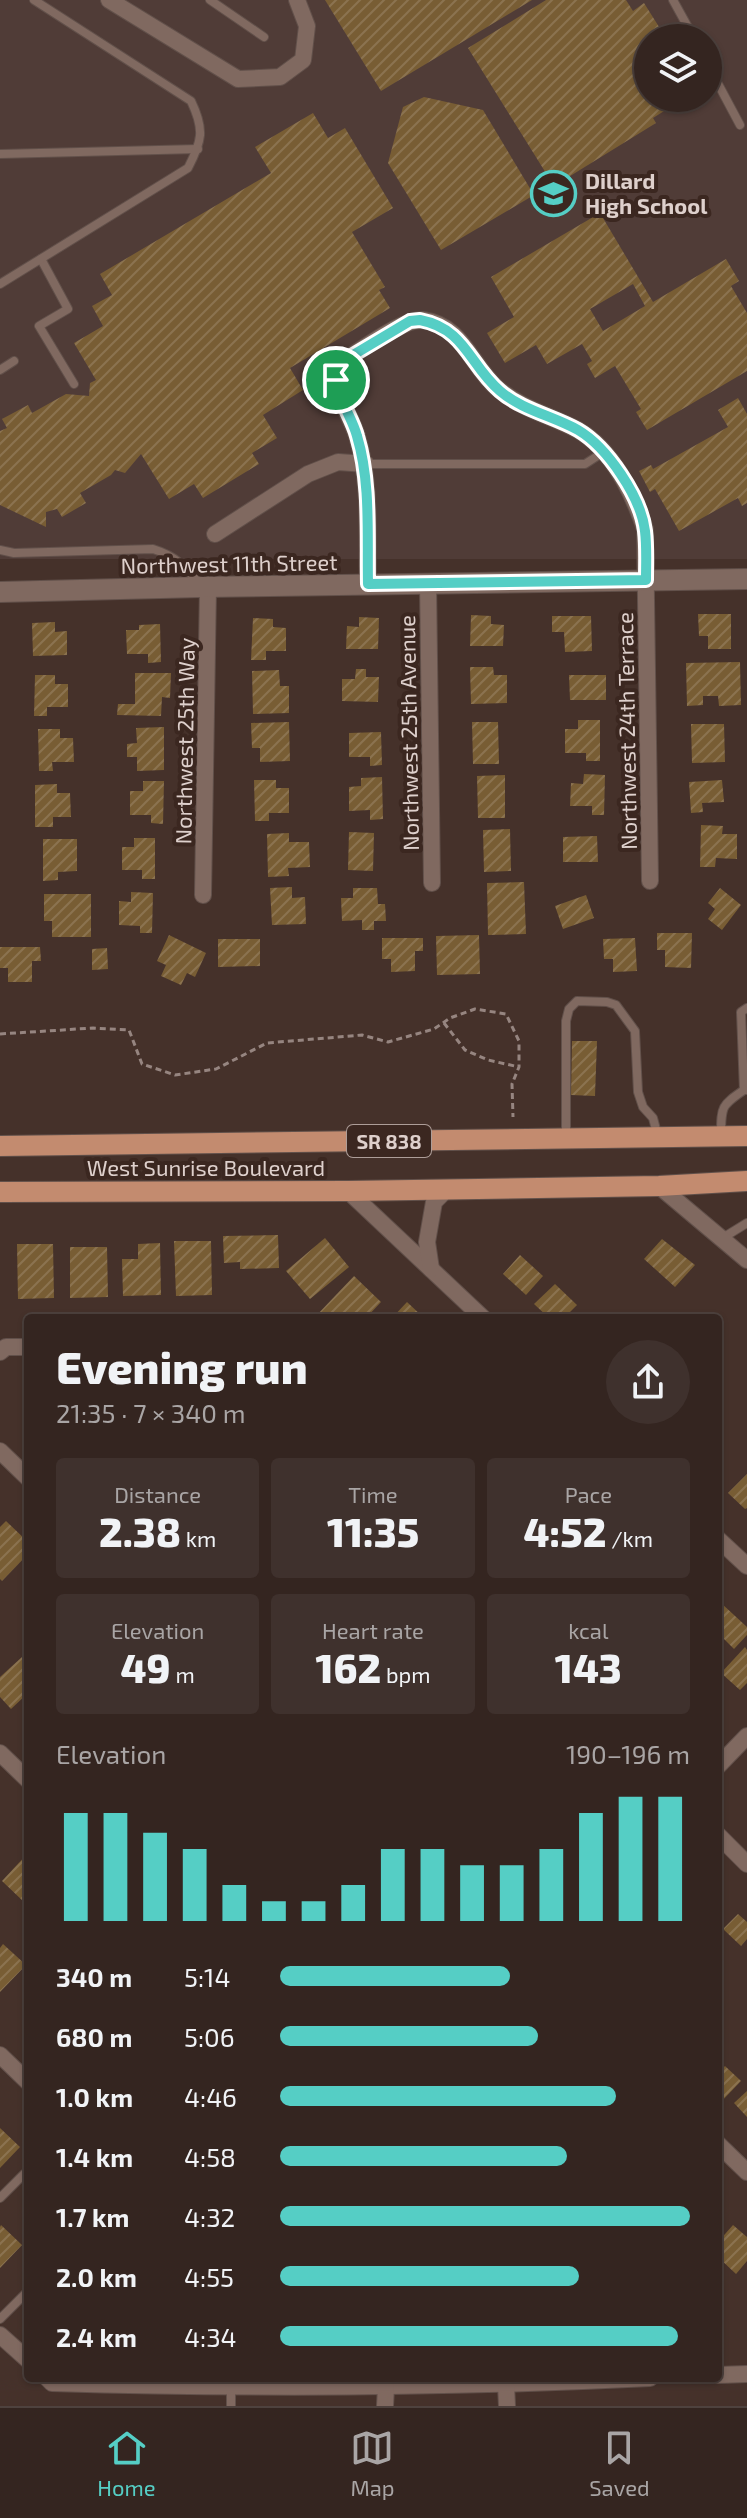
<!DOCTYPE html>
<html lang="en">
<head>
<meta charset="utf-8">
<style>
	body { margin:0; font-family:"Exo 2",sans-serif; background:#3f312d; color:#f1f3f6; height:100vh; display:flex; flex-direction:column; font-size:30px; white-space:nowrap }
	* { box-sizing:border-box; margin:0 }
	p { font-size:26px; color:#a9a5a5 }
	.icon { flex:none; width:44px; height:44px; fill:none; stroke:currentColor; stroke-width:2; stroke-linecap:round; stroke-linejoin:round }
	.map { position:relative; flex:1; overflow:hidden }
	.drawer { position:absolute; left:24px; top:1314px; width:698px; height:1068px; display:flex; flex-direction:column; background:#342520; border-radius:8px; box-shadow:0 2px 6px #0004,0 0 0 2px #4e423e }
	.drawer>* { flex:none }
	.fabs { position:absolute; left:634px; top:24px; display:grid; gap:16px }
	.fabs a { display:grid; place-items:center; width:88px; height:88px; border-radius:50%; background:#342520; box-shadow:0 2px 6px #0004,0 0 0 2px #4e423e; font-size:40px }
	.pin { position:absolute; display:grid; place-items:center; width:68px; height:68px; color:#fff; margin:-34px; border:4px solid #fff; border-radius:50%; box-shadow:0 2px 8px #0007 }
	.round { display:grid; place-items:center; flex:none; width:84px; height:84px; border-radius:42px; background:#3f312d }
	.summary { display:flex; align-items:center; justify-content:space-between; height:136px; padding:0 32px }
	h1 { font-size:44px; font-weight:800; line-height:60px }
	.metrics { display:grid; grid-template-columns:repeat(3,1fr); gap:12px; height:136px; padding:8px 32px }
	.metrics div { display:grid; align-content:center; border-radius:8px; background:#3f312d; text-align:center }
	.metrics b { font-size:40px; font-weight:800 }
	.metrics small { font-size:22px; font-weight:400 }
	.metrics p { font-size:22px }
	.chart { height:224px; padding:16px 32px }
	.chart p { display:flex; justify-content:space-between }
	.chart svg { width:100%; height:144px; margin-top:8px; stroke:#55cec5; stroke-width:6 }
	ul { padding:0 32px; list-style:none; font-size:26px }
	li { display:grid; grid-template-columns:128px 96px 1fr; align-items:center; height:60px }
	li i { height:20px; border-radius:10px; background:#55cec5 }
	.menu { display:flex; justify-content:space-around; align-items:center; height:112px; border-top:2px solid #4e423e; background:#342520; font-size:22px; color:#a9a5a5 }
	.menu a { display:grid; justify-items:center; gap:4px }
	.menu .active { color:#55cec5 }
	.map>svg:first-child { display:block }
	.education { fill:#503c37; fill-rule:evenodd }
	.building { fill:url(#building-hatch); fill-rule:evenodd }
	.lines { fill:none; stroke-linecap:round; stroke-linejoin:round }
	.service-casing { stroke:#61504a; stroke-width:10 }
	.minor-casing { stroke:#61504a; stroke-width:18 }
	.tertiary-casing { stroke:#61504a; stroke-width:22 }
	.primary-casing { stroke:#61504a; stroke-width:22 }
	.path { stroke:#968580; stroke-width:3; stroke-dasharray:6 4; stroke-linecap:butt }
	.service { stroke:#806960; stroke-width:8 }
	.minor { stroke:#806960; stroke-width:16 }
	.tertiary { stroke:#806960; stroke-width:20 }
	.primary { stroke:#c38b6f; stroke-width:20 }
	.route-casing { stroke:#fff; stroke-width:16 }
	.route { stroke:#55cec5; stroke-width:10 }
	.labels { text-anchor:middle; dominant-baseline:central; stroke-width:8; stroke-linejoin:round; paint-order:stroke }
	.shield { fill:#3b2720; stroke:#ad9d98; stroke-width:2 }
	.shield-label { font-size:20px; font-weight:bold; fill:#ded0cc }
	.poi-label { font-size:22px; font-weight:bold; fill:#ded0cc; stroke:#3b2720; text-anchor:start }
	.street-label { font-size:22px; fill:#ded0cc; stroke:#3b2720 }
</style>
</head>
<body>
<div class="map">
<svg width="747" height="2406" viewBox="0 0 747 2406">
	<defs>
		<pattern id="building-hatch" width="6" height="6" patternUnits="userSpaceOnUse" patternTransform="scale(2)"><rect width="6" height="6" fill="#785d34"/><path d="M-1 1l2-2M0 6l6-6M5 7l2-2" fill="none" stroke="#8b7350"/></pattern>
	</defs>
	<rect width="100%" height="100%" fill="#45312a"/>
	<path class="education" d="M0 0H747V559H0ZM648 38H708V98H648Z"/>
	<g class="building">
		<polygon points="325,0 532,0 381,91"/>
		<polygon points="546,0 626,0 633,11 644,3 666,38 648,38 648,98 685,98 653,118 656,123 554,186 468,48"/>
		<polygon points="424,97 483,110 534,195 441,250 388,163 403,107"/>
		<polygon points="313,113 328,138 345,128 393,208 352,232 385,287 379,290 390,308 290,368 303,390 263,415 277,438 252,453 259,464 203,498 194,484 169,499 141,454 125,473 115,470 111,475 80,493 86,503 62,517 57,509 46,512 46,527 0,505 0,431 7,428 2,419 28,405 32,413 66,394 89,396 90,383 96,380 74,343 103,326 92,306 112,295 100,274 271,173 255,147"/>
		<path d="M600 213 653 302 726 259 739 281 731 286 747 313V371L647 430 636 412 641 409 615 366 595 378 587 364 592 361 582 344 547 364 536 345 505 363 487 333 514 317 491 277ZM633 284 645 306 603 331 590 309Z"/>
		<polygon points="738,398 747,414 747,503 742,506 738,498 679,531 655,489 650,492 639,471 651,465 653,469 728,427 718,410"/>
		<polygon points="698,614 731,614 731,649 708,649 708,636 699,636"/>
		<polygon points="471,615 491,616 491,624 504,625 503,646 470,646"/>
		<polygon points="552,616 591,616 592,651 565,652 564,632 552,632"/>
		<polygon points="359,617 379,618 378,649 346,649 347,626 359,627"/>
		<polygon points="253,618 273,619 273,627 286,628 286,651 266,651 266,660 251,660"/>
		<polygon points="55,622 55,632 67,631 67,655 33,656 32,623"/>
		<polygon points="160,624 161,662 148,663 148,654 127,654 126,630 139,630 139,625"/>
		<polygon points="740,662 741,705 719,706 718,696 703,696 703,705 687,706 686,663"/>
		<polygon points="470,667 493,667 494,675 507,675 507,703 471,704"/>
		<polygon points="356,669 366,669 366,677 379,677 378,702 342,701 342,679 355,679"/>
		<polygon points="279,670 280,686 289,686 289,713 253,714 252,671"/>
		<polygon points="135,673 171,673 170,698 162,697 161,716 117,715 118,704 135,704"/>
		<polygon points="35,675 55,675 55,684 68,684 68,707 47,707 47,716 34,716"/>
		<polygon points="569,675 606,675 606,700 570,700"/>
		<polygon points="578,720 600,720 600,761 586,761 586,753 565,753 565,729 578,729"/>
		<polygon points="289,722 290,761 260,762 260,748 252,748 251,723"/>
		<polygon points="472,722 498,722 499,764 473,764"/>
		<polygon points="691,724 724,724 725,762 692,763"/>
		<polygon points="164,727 164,770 137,771 137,757 127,757 127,744 137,743 136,728"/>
		<polygon points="38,729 60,729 60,738 73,738 74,762 52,762 53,771 39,771"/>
		<polygon points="381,732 382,765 370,766 370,757 349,757 349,733"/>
		<polygon points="584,774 605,775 604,815 592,815 592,806 570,806 571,783 583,784"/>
		<polygon points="505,775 505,818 478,818 477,776"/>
		<polygon points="382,777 383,819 370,820 370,810 349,811 349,787 361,786 361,778"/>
		<polygon points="254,780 276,780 276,788 289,788 289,813 269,813 269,821 255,821"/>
		<polygon points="722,780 724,802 702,803 703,812 691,813 689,782"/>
		<polygon points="143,781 164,781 163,824 151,823 151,815 130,815 130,791 143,791"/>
		<polygon points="57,784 57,793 70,793 71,817 53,817 53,827 35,827 35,785"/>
		<polygon points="701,825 723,826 722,834 737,834 737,859 716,858 715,867 700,867"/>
		<polygon points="510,829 511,871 484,872 483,830"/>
		<polygon points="349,832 374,833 373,871 348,870"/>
		<polygon points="289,833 289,842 309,842 310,867 288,868 289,876 268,877 267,834"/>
		<polygon points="597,836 598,862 563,862 563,837"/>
		<polygon points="134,838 155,838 155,879 142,879 142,870 122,870 122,847 134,847"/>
		<polygon points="43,839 77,839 77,871 58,872 58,880 43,881"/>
		<polygon points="524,882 526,934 488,935 487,883"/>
		<polygon points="292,887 292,898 305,897 306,924 272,925 270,888"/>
		<polygon points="353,888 377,888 378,904 385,904 386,921 374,921 374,930 362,930 362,920 342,921 341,898 353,898"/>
		<polygon points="720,888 741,905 722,930 708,919 715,909 708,903"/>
		<polygon points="131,892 153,893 152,933 140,933 140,926 119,925 119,901 131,902"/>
		<polygon points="44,894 91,894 91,937 52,937 52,921 44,921"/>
		<polygon points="586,895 594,918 563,929 555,906"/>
		<polygon points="657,933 692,933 691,968 665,967 665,950 657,950"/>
		<polygon points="169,935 206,953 195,977 187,973 181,985 161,976 166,965 157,961"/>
		<polygon points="479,935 480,974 437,975 436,936"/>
		<polygon points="382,938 423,938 423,951 415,951 415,971 391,972 391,959 382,959"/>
		<polygon points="635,938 637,971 613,972 613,959 604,959 603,939"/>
		<polygon points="218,939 260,939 260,966 218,967"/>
		<polygon points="0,947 40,947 41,961 32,961 32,982 8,982 8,968 0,968"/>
		<polygon points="107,948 108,969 92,970 92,949"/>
		<polygon points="572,1041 597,1041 595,1096 571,1095"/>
		<polygon points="278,1235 279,1268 240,1269 240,1262 224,1263 223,1236"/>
		<polygon points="325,1238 349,1267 310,1299 286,1271"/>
		<polygon points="662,1239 695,1265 675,1287 644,1259"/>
		<polygon points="174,1241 211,1241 212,1295 176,1296"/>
		<polygon points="160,1243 161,1295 123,1296 122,1259 138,1259 138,1244"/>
		<polygon points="17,1244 53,1244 54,1298 18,1299"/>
		<polygon points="70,1247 107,1247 108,1297 70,1298"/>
		<polygon points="520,1255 543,1276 526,1295 503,1274"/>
		<polygon points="354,1276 381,1302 366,1318 318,1318 316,1316"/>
		<polygon points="555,1284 577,1305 564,1318 549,1318 534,1304"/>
		<polygon points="407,1302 424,1318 392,1318"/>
		<polygon points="747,1474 747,1508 745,1509 728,1493"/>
		<polygon points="6,1521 28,1542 28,1554 2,1581 0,1579 0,1527"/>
		<polygon points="721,1603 747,1627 747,1635 734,1649 718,1633 718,1607"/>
		<polygon points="745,1647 747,1650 747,1683 740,1690 721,1673"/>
		<polygon points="22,1657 28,1663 28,1693 11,1709 0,1697 0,1677"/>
		<polygon points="28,1853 28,1898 24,1902 2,1881"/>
		<polygon points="738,1914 747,1922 747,1939 741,1946 723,1929"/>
		<polygon points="3,1944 26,1965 0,1992 0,1948"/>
		<polygon points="725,2066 741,2081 718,2105 718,2073"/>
		<polygon points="747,2091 747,2117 734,2103"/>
		<polygon points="0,2128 20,2147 0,2168"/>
		<polygon points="1,2225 22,2245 0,2268 0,2227"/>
		<polygon points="733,2225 747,2237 747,2261 736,2274 718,2257 718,2242"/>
	</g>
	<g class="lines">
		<defs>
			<g id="service">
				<polyline points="210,0 264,37"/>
				<polyline points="673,0 694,38"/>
				<polyline points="708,65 740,125"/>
				<polyline points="0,154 198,149"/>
				<polyline points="41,259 68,309 39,326 74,384"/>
				<path d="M0 284 188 168C202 141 205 130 191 101L34 0"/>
				<polyline points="0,370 14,361"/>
				<polyline points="366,464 585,464 602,453"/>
				<path d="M0 550 14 553 153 549C176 556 186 567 201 586"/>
				<polyline points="747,1008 741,1012 744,1090 747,1090"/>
				<path d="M721 1134C721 1106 722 1105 744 1090"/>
				<polyline points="566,1137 566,1021 569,1009 577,1001 607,1002 616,1005 635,1031 638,1092 643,1107 653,1118 658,1137"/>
				<polyline points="721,1239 747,1223"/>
				<polyline points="0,2198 24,2174"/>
				<polyline points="0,2319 28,2291"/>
				<polyline points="231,2406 231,2387"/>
			</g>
			<g id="minor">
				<polyline points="109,0 238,79 280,77 303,60 307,26 297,0"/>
				<polyline points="215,534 308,474 338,462 366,464"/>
				<polyline points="428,583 432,883"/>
				<path d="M368 584C367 534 371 483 357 436 350 412 326 385 343 361 362 350 403 318 423 320 463 325 471 366 497 388 520 408 551 416 578 430 612 449 633 494 645 529L650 881"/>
				<polyline points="203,895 208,587"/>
				<polyline points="659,1186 747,1260"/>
				<polyline points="348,1191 483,1318"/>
				<polyline points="431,1269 427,1242 434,1202 448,1188"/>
				<polyline points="0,1352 6,1347 28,1347"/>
				<polyline points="0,1451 28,1478"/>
				<polyline points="718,1539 747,1566"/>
				<polyline points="0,1753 28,1780"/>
				<polyline points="718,1766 747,1736"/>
				<polyline points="718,1835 747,1864"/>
				<polyline points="0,2055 28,2082"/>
				<polyline points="718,2144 747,2172"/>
				<polyline points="0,2335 28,2360"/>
				<polyline points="718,2375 747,2374"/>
				<path d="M47 2378 52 2383C252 2389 451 2388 650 2378"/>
				<polyline points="506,2385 507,2406"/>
				<polyline points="385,2406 386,2387"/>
			</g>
			<polyline id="tertiary" points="0,592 201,587 747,579"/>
			<g id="primary">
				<polyline points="0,1146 747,1136"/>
				<polyline points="0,1192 348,1191 659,1186 747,1181"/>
			</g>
		</defs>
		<use href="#service" class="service-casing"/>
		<use href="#minor" class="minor-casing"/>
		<use href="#tertiary" class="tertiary-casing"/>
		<use href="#primary" class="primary-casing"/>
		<g class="path">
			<polyline points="444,1023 465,1050 488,1060 519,1067"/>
			<polyline points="0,1034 93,1028 129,1030 142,1064 175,1075 216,1069 267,1043 362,1035 388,1042 434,1029 450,1018 475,1009 506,1014 519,1041 519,1067 512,1084 513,1117"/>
		</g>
		<use href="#service" class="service"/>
		<use href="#minor" class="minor"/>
		<use href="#tertiary" class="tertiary"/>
		<use href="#primary" class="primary"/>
	</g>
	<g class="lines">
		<defs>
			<path id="route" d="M420 320C466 329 469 365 500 391 522 410 553 416 578 430 607 447 641 497 645 531 647 547 646 564 646 580L368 584C367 534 371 483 357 436 351 412 326 385 343 361L410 321Z"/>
		</defs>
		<use href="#route" class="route-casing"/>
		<use href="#route" class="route"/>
	</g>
	<defs>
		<symbol id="school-ring" viewBox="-11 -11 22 22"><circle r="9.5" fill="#3b2720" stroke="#55cec5" stroke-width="1.5"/><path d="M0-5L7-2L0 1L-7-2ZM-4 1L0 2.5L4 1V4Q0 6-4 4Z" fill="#55cec5"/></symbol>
	</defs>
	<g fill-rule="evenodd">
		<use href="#school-ring" x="528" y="168" width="51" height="51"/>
	</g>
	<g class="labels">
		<rect class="shield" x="347" y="1125" width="84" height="32" rx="6"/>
		<g class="shield-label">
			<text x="389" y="1141">SR 838</text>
		</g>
		<g class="poi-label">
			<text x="585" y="180">Dillard<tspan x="585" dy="25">High School</tspan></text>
		</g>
		<g class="street-label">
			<text transform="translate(229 563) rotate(-1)">Northwest 11th Street</text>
			<text transform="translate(626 731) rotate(-91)">Northwest 24th Terrace</text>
			<text transform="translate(408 733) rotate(-91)">Northwest 25th Avenue</text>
			<text transform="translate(184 741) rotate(-89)">Northwest 25th Way</text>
			<text x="206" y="1167">West Sunrise Boulevard</text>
		</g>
	</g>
</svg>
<div class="fabs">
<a><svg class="icon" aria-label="layers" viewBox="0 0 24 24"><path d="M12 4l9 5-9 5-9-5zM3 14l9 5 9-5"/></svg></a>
</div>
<div class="pin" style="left:336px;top:380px;background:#1e9e55"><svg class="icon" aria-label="arrive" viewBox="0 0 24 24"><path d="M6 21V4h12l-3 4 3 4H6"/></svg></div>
<section class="drawer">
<div class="summary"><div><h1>Evening run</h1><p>21:35 · 7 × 340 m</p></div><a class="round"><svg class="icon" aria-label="share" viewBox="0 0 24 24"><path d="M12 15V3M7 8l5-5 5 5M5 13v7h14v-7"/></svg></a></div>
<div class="metrics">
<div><p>Distance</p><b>2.38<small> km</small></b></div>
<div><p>Time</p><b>11:35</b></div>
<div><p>Pace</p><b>4:52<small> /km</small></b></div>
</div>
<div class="metrics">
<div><p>Elevation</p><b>49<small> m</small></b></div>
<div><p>Heart rate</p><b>162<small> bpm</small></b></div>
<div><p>kcal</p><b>143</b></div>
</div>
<div class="chart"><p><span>Elevation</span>190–196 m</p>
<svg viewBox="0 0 160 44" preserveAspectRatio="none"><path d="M5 44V11M15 44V11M25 44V17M35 44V22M45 44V33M55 44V38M65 44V38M75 44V33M85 44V22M95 44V22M105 44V27M115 44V27M125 44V22M135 44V11M145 44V6M155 44V6"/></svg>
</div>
<ul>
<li><b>340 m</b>5:14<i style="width:56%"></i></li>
<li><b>680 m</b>5:06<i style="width:63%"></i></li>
<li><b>1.0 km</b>4:46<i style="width:82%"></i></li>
<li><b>1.4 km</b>4:58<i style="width:70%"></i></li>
<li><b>1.7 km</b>4:32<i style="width:100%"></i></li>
<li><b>2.0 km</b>4:55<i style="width:73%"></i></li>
<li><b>2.4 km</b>4:34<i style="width:97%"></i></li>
</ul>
</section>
</div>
<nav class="menu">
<a class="active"><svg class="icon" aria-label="home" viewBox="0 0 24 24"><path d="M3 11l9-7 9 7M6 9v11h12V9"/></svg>Home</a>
<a><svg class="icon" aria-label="map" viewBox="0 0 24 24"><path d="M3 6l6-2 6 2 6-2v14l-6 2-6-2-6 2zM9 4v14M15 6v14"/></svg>Map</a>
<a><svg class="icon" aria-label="saved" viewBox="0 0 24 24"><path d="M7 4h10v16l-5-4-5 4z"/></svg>Saved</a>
</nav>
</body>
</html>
